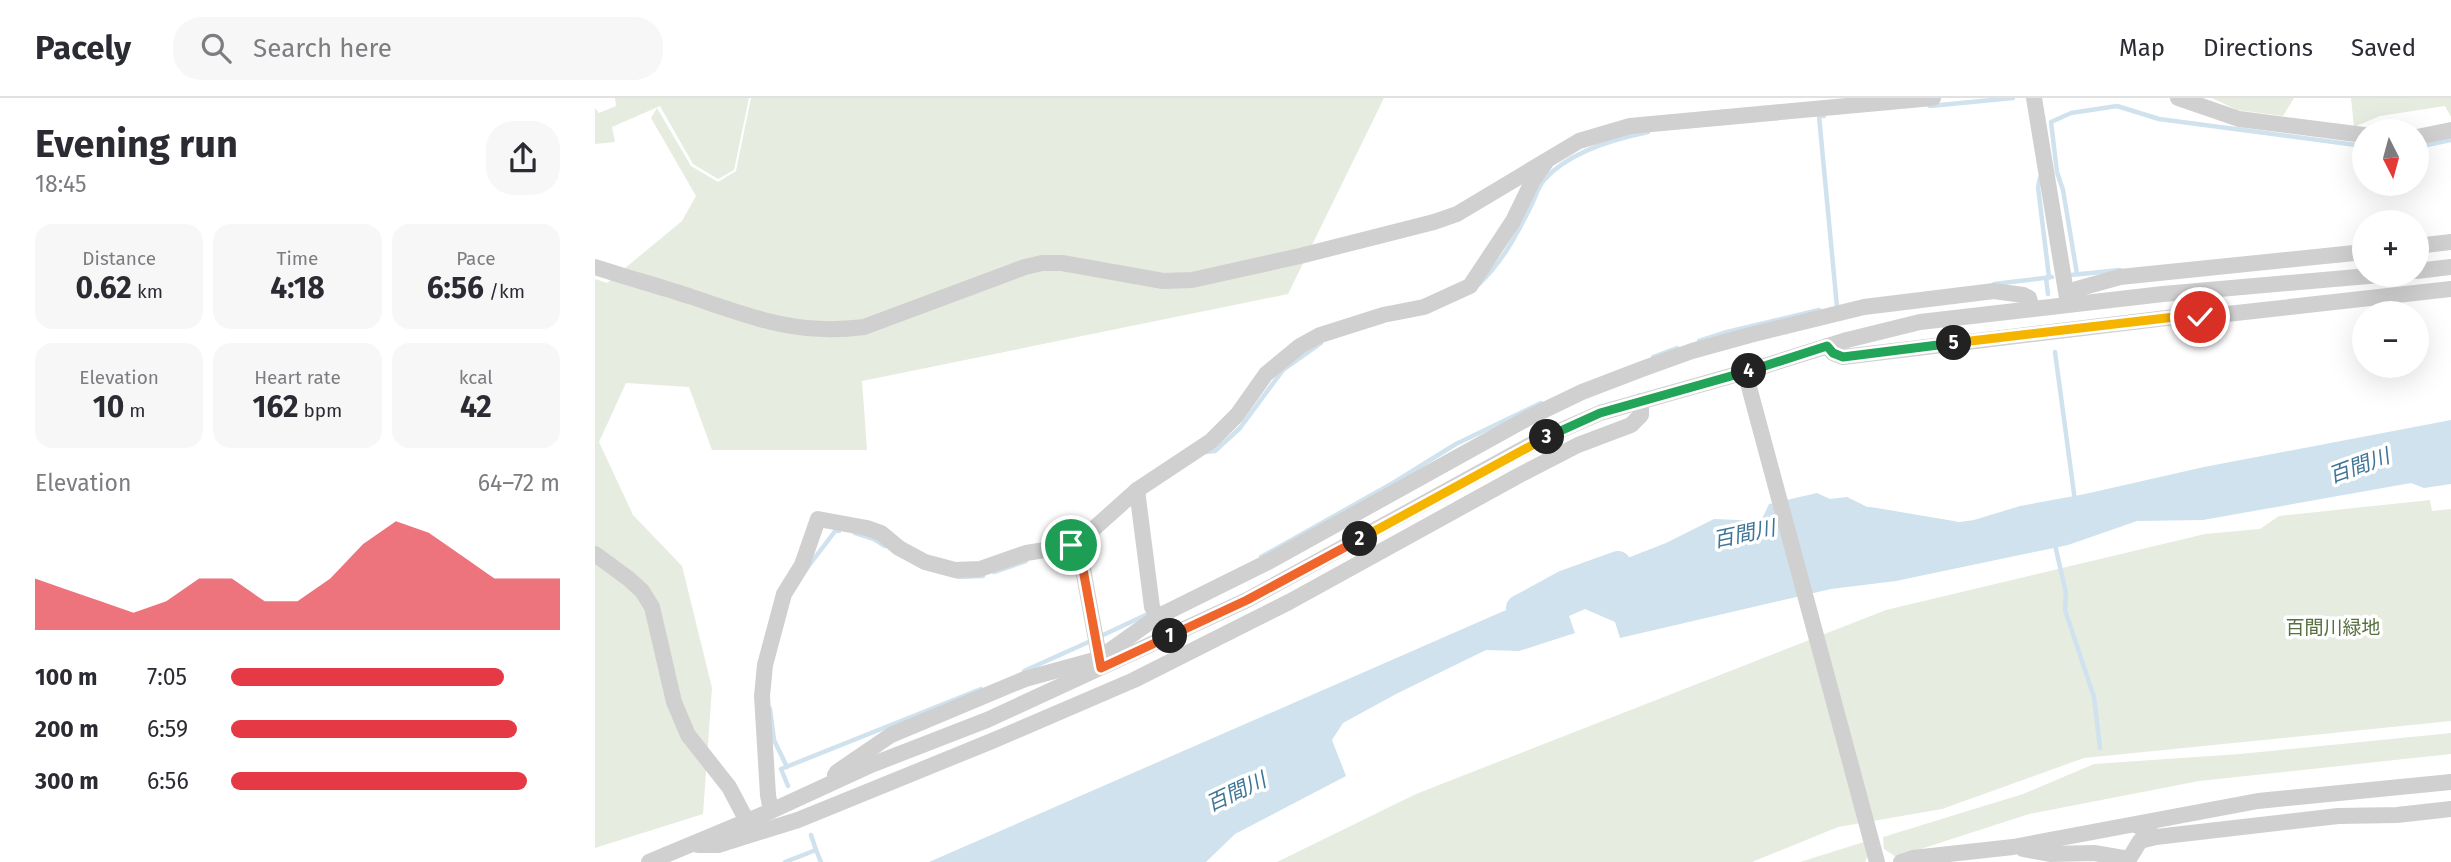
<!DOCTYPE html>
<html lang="en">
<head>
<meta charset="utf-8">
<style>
	body { margin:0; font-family:"Fira Sans","Noto Sans JP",sans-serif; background:#f7f7f7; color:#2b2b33; height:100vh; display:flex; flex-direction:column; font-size:26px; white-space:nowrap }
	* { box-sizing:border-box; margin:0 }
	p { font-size:23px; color:#7c7c81 }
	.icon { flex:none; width:38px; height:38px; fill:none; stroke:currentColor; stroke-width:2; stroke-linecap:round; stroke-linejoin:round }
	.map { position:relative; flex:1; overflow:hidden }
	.panel { display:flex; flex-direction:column; background:#fff; width:595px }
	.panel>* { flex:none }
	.needle { width:46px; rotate:174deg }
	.buttons { position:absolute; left:1757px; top:21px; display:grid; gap:14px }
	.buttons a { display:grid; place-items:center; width:77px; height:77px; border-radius:50%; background:#fff; box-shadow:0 7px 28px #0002; font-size:35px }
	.pin { position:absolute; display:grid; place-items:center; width:60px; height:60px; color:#fff; margin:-30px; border:4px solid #fff; border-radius:50%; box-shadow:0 2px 7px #0007 }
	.km { position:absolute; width:35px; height:35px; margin:-18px; border-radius:50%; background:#222; color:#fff; font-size:19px; line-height:35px; text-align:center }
	.round { display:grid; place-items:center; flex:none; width:74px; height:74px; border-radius:28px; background:#f7f7f7 }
	.headline { display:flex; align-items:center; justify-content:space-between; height:119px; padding:0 35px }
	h1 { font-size:38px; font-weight:700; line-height:52px }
	.stats { display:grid; grid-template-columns:repeat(3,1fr); gap:10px; height:119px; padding:7px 35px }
	.stats div { display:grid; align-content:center; border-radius:18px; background:#f7f7f7; text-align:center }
	.stats b { font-size:30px; font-weight:700 }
	.stats small { font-size:19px; font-weight:400 }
	.stats p { font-size:19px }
	.chart { height:196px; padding:14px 35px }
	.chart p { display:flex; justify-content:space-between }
	.chart svg { width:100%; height:126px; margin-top:7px; fill:#e63946; opacity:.7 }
	ul { padding:0 35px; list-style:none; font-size:23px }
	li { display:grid; grid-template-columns:112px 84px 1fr; align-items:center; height:52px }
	li i { height:18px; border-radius:9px; background:#e63946 }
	header { display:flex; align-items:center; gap:42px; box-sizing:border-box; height:98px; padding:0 35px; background:#fff; border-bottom:2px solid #e1e1e2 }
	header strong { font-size:33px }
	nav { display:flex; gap:38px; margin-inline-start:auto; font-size:24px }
	.search { width:490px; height:63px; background:#f7f7f7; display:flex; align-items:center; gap:18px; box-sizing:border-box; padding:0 24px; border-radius:28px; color:#7c7c81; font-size:26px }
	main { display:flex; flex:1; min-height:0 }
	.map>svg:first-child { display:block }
	.green { fill:#e6ecdf }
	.water { fill:#cfe2ee }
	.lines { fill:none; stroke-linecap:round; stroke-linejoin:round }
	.stream { stroke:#cfe2ee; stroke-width:4.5 }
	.river { stroke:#cfe2ee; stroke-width:26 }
	.minor { stroke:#d0d0d0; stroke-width:16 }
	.split-1-casing { stroke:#fff; stroke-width:14 }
	.split-2-casing { stroke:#fff; stroke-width:14 }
	.split-3-casing { stroke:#fff; stroke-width:14 }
	.split-4-casing { stroke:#fff; stroke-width:14 }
	.split-5-casing { stroke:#fff; stroke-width:14 }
	.split-6-casing { stroke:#fff; stroke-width:14 }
	.split-1 { stroke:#f0652b; stroke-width:9 }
	.split-2 { stroke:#f0652b; stroke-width:9 }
	.split-3 { stroke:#f5b400; stroke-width:9 }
	.split-4 { stroke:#22a559; stroke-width:9 }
	.split-5 { stroke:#22a559; stroke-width:9 }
	.split-6 { stroke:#f5b400; stroke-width:9 }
	.labels { text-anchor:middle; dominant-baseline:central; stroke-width:7; stroke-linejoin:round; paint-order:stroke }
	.park-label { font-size:19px; fill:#56703f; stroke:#fff }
	.water-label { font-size:21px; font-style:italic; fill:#3f7597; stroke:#fff }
</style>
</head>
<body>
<header>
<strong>Pacely</strong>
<div class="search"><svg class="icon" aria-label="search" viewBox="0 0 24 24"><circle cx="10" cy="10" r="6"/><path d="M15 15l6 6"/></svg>Search here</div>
<nav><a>Map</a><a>Directions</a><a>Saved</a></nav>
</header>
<main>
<section class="panel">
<div class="headline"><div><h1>Evening run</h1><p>18:45</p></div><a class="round"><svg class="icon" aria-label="share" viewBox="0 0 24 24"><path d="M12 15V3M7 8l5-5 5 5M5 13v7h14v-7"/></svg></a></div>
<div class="stats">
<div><p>Distance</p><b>0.62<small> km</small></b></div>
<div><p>Time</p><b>4:18</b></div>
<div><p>Pace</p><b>6:56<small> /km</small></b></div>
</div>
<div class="stats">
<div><p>Elevation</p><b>10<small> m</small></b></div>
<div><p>Heart rate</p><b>162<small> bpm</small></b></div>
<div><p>kcal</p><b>42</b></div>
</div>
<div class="chart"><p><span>Elevation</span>64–72 m</p>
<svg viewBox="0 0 160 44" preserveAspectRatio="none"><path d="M0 44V26L10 30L20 34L30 38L40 34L50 26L60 26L70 34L80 34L90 26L100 14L110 6L120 10L130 18L140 26L150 26L160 26V44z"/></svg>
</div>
<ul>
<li><b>100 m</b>7:05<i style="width:83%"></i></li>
<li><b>200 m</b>6:59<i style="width:87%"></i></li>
<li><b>300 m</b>6:56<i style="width:90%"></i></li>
</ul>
</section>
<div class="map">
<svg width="1856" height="764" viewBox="0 0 1856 764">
	<rect width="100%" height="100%" fill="#fff"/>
	<g class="green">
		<polygon points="20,0 154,0 139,72 123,81 98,66 65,8 17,29 20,44 0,46 0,10 4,15 21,8"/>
		<polygon points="156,0 789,0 693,196 267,283 272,352 117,352 94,289 31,285 4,344 38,417 87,468 117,590 108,716 0,750 0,181 12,185 87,123 101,98 56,20 62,10 96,68 123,84 141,73"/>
		<polygon points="1617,0 1699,0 1688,18 1642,12"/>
		<polygon points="1756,0 1856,0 1856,19 1850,8 1785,18 1759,29"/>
		<polygon points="1835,402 1837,413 1856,411 1856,623 1489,660 1347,711 1243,729 1157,764 682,764 821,696 1291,512 1610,436 1665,431 1684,418"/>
		<polygon points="1856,635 1856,656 1604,683 1434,716 1301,759 1289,751 1288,739 1428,696 1499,666 1645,656"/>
		<polygon points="1269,744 1273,757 1270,764 1205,764"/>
	</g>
	<polygon class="water" points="1856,322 1856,386 1829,390 1816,385 1608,422 1542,423 1473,447 1301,483 1236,491 1025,540 1020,524 990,511 974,518 980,535 924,553 891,552 801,596 748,625 737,642 751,678 640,736 611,764 334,764 1012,468 1071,445 1119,421 1166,423 1174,406 1222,395 1235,401 1252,399 1317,431 1379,422 1425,408 1490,396 1609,369"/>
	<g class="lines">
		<g class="stream">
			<polyline points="1335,8 1418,0"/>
			<polyline points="1229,18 1224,18 1242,209"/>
			<polyline points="1822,49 1856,42"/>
			<polyline points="1445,80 1443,89 1454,179"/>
			<polyline points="1482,176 1468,92 1462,74 1456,24 1476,15 1522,8 1564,21 1769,48"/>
			<polyline points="1476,177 1525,172"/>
			<polyline points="1451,180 1453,196"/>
			<path d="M884 186C907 164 921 138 935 110 940 101 943 88 950 81 974 54 1019 41 1053 34"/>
			<polyline points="1399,186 1457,179"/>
			<polyline points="1104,243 1132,234 1224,212"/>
			<polyline points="1460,254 1480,403"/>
			<polyline points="1058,259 1082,250"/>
			<polyline points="610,354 620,353 645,330 688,272 726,245"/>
			<polyline points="260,435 279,441 290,448"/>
			<polyline points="1460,447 1471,495 1470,512 1499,599 1505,650"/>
			<polyline points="666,459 798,385 861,346 946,305"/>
			<polyline points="212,470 241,432 244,433"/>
			<polyline points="399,474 431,463"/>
			<polyline points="362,479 388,478"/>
			<polyline points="506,538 555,515"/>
			<polyline points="429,573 498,542"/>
			<polyline points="175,611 179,642 192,669"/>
			<polyline points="193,688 186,671 386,591"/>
			<polyline points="221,752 226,764"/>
			<polyline points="190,764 221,752 216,737"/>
		</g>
		<g class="river">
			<polyline points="1275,422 1358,436"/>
			<polyline points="924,510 970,485 1023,466"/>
		</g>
		<g class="minor">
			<polyline points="1439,0 1473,206"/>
			<polyline points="1583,0 1644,21 1769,37"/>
			<polyline points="1822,39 1856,32"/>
			<polyline points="1822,148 1856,144"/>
			<path d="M0 169C31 179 63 188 94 198 156 219 201 238 269 229L430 169 447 165H467L568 183 597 182 705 158 839 124 862 116 984 43 1035 28 1338 0"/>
			<polyline points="1822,173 1856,169"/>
			<polyline points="1472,200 1482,191 1525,179 1769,154"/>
			<polyline points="1232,248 1238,255 1248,259 1588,218 1605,219 1856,191"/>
			<polyline points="1150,274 1282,764"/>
			<polyline points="542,392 557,509 562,519"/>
			<polyline points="483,444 506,569"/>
			<polyline points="0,456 34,481 47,493 57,509 79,604 93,637 134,689 152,723"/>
			<polyline points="240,677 242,674 296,637 430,581 503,561 562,519 675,463 935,319 987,294 1047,271 1097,253 1155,237 1269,209 1399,193 1428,197 1434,200 1437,211"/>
			<polyline points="176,713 173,697 167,598 170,567 189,496 207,467 223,421 272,430 286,435 304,450 330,464 360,472 385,471 431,455 476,448 495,434 542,392 616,343 642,317 671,276 705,248 725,237 788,217 829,209 875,188 918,123 937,84 951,64"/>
			<polyline points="1541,727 1561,739 1743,718 1802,717 1856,711"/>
			<polyline points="103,747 123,747 203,722 397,643 539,582 694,504 921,379 983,347 1036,327 1046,317 1046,303"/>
			<polyline points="1428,751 1455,756 1499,755 1534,761 1545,743 1561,739"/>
			<polyline points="54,764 176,713 276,667 392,622 652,502 946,341 1005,315 1150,274 1252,242 1325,224 1568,196 1785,177"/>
			<polyline points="1306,764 1318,760 1418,749 1663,703 1856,684"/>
		</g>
	</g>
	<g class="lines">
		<defs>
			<polyline id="split-1" points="476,447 483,444 506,570 575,538"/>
			<polyline id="split-2" points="575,538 652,502 765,441"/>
			<polyline id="split-3" points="765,441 952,339"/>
			<polyline id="split-4" points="952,339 1005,315 1154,273"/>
			<polyline id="split-5" points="1154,273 1232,248 1238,255 1248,259 1359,245"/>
			<polyline id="split-6" points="1359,245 1588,218 1605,219"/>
		</defs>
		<use href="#split-1" class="split-1-casing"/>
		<use href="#split-2" class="split-2-casing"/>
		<use href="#split-3" class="split-3-casing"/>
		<use href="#split-4" class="split-4-casing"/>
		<use href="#split-5" class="split-5-casing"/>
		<use href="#split-6" class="split-6-casing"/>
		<use href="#split-1" class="split-1"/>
		<use href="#split-2" class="split-2"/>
		<use href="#split-3" class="split-3"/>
		<use href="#split-4" class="split-4"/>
		<use href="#split-5" class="split-5"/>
		<use href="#split-6" class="split-6"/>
	</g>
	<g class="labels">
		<g class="park-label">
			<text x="1738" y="529">百間川緑地</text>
		</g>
		<g class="water-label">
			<text transform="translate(1764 368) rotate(-20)">百間川</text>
			<text transform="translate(1149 436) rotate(-12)">百間川</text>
			<text transform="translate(641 694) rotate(-25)">百間川</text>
		</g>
	</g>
</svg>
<div class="buttons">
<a><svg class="needle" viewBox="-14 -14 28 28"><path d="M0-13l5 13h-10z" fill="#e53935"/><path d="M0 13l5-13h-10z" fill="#7c7c81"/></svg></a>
<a>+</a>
<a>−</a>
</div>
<div class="pin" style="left:476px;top:447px;background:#1e9e55"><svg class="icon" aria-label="arrive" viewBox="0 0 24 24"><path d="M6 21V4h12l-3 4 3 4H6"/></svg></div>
<div class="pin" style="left:1605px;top:219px;background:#d93025"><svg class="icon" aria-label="check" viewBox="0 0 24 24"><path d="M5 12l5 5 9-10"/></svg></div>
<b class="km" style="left:575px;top:538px">1</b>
<b class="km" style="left:765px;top:441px">2</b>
<b class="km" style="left:952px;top:339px">3</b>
<b class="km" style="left:1154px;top:273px">4</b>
<b class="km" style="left:1359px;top:245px">5</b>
</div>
</main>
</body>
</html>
